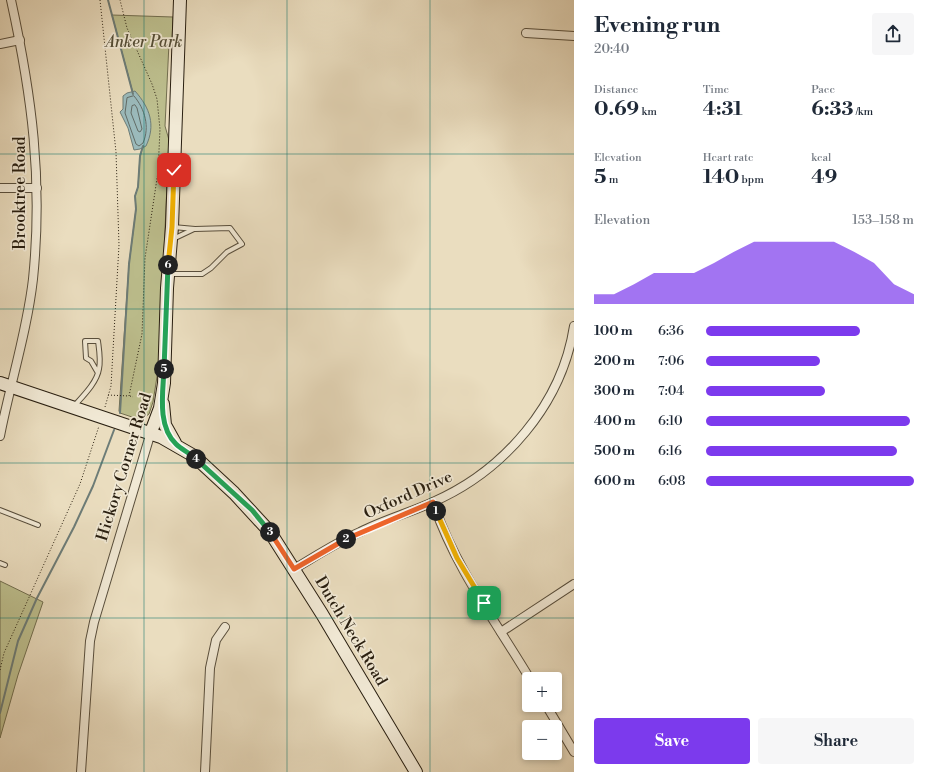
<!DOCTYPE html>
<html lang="en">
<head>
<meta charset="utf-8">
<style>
	body { margin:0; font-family:"Libre Bodoni",serif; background:#f6f6f7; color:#1f2937; height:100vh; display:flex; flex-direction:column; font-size:15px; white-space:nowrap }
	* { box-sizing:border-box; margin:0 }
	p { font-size:13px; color:#747a83 }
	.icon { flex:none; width:22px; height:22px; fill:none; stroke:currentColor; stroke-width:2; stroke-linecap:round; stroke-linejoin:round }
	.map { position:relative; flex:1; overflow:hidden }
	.details { display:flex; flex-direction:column; background:#fff; width:360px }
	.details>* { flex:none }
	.fabs { position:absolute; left:522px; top:672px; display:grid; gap:8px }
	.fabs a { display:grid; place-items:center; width:40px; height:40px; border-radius:4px; background:#fff; box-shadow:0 2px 6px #0003; font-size:20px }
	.pin { position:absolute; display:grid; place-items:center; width:34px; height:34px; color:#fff; margin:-17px; border-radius:8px; box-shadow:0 2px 6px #0006 }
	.km { position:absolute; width:20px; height:20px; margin:-10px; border-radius:50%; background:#222; color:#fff; font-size:11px; line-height:20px; text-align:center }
	.round { display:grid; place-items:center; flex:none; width:42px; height:42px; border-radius:4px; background:#f6f6f7 }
	.overview { display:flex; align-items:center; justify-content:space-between; height:68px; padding:0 20px }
	h1 { font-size:22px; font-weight:800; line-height:30px }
	.stats { display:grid; grid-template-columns:repeat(3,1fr); gap:6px; height:68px; padding:4px 20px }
	.stats div { display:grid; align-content:center }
	.stats b { font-size:20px; font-weight:800 }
	.stats small { font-size:11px; font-weight:400 }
	.stats p { font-size:11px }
	.chart { height:112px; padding:8px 20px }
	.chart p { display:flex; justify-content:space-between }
	.chart svg { width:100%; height:72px; margin-top:4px; fill:#7c3aed; opacity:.7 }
	.primary-button { display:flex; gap:8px; margin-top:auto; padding:8px 20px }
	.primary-button a { flex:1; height:46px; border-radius:4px; background:#7c3aed; color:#fff; font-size:16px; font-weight:800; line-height:46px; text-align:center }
	.primary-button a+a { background:#f6f6f7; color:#1f2937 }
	ul { padding:0 20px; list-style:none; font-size:13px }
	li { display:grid; grid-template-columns:64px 48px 1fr; align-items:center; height:30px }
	li i { height:10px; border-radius:5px; background:#7c3aed }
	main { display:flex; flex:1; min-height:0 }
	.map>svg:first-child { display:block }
	.green { fill:#bdbf8e; stroke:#726e4f }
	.water { fill:#9bbabb; stroke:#6d7c77 }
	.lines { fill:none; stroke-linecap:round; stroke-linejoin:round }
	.shore { stroke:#626c66; stroke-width:1 }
	.stream { stroke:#6d7c77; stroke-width:2 }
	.lane-casing { stroke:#584e3c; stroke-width:6 }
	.street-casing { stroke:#584e3c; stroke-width:10 }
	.secondary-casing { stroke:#281e10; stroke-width:14 }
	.path { stroke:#281e10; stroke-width:1; stroke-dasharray:1 2; stroke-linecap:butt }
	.lane { stroke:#f1e9d5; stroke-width:4 }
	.street { stroke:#f1e9d5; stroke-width:8 }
	.secondary { stroke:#f1e9d5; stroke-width:12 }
	.split-1-casing { stroke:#fff; stroke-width:8 }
	.split-2-casing { stroke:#fff; stroke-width:8 }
	.split-3-casing { stroke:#fff; stroke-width:8 }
	.split-4-casing { stroke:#fff; stroke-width:8 }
	.split-5-casing { stroke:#fff; stroke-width:8 }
	.split-6-casing { stroke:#fff; stroke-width:8 }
	.split-7-casing { stroke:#fff; stroke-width:8 }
	.split-1 { stroke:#f5b400; stroke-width:5 }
	.split-2 { stroke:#f0652b; stroke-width:5 }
	.split-3 { stroke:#f0652b; stroke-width:5 }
	.split-4 { stroke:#22a559; stroke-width:5 }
	.split-5 { stroke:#22a559; stroke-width:5 }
	.split-6 { stroke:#22a559; stroke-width:5 }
	.split-7 { stroke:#f5b400; stroke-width:5 }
	.grid { fill:none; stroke:#0f766e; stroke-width:1; stroke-opacity:0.55 }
	.labels { text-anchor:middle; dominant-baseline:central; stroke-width:3.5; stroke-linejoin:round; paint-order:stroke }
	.park-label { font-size:16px; font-style:italic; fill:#554e36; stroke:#f1e9d5 }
	.street-label { font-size:16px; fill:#281e10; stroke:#f1e9d5 }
</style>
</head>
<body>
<main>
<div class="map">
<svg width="574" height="772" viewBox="0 0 574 772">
	<rect width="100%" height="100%" fill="#eaddbf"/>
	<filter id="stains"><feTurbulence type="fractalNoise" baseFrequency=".005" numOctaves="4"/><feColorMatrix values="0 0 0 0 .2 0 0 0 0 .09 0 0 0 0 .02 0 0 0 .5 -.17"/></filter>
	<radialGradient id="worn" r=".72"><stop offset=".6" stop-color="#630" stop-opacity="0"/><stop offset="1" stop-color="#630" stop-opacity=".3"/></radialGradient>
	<g class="green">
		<polygon points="112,15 173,17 172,41 169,43 165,126 169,140 159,364 153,402 149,414 141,420 120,413 119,411 129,264 136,209 135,196 138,187 140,156 145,138"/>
		<polygon points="0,581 43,602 18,675 0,738"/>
	</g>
	<path class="water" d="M135 91C150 108 156 125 146 146L140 149 134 150 128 128 120 112 123 109V96L127 93Z"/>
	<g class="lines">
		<g class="shore">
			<path d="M134 96C145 109 150 127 143 143L139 146 136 144 125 113 127 98Z"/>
			<polygon points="135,105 137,108 142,129 140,132 138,131 131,113 132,106"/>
		</g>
		<g class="stream">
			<polyline points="108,0 133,94"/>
			<polyline points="120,413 129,264 136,209 135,196 138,187 140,156 143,146"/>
			<polyline points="0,713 18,641 37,598 74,527 93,486 114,430"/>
		</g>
		<defs>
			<g id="lane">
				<polyline points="173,239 194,229"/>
				<polyline points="170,274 202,274 211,268 227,252 242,244 230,228 195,229 173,227"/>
				<path d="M75 405C84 395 97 382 99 369 101 360 99 349 98 341H85L86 358 91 361 98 373"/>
				<polyline points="0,510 38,525"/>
				<polyline points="0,563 5,565"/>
			</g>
			<g id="street">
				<polyline points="526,33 574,36"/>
				<polyline points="0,44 20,40"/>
				<polyline points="0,188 37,188"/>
				<path d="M0 436C10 384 27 332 33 279 43 180 32 96 11 0"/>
				<path d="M433 502C454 566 496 622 530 679"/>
				<path d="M294 569C316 556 337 542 360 532 383 520 409 513 433 502 504 471 562 404 574 326"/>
				<polyline points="501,632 574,584"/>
				<polyline points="546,705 574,752"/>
				<polyline points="81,772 90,641 94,622 151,432"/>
				<polyline points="205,772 210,668 216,640 225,627"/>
			</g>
			<g id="secondary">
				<polyline points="0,383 161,437 194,456 234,493 270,532 322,614 416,772"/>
				<polyline points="163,404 165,425 175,443"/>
				<polyline points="151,432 160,408 164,383 167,288 172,227 180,0"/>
			</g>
		</defs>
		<use href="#lane" class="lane-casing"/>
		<use href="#street" class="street-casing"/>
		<use href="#secondary" class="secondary-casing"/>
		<g class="path">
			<polyline points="100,0 116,152 119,245 111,386 105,407"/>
			<polyline points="108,395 129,396 142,334 145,258 158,172 160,129 157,99 152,84 127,28 120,0"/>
			<polyline points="130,396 133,397"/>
			<polyline points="0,670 4,653 80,484 99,426"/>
		</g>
		<use href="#lane" class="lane"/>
		<use href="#street" class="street"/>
		<use href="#secondary" class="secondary"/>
	</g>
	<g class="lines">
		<defs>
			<polyline id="split-1" points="436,511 457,558 484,603"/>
			<polyline id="split-2" points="346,539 433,502 436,511"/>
			<polyline id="split-3" points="270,532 294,569 346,539"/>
			<polyline id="split-4" points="196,459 252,510 270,532"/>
			<path id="split-5" d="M164 369C163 392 157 426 176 444 182 450 190 453 196 459"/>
			<polyline id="split-6" points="164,369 168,265"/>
			<polyline id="split-7" points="168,265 172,227 174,170"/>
		</defs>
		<use href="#split-1" class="split-1-casing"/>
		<use href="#split-2" class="split-2-casing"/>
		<use href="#split-3" class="split-3-casing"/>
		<use href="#split-4" class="split-4-casing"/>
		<use href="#split-5" class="split-5-casing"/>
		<use href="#split-6" class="split-6-casing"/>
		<use href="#split-7" class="split-7-casing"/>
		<use href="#split-1" class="split-1"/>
		<use href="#split-2" class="split-2"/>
		<use href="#split-3" class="split-3"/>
		<use href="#split-4" class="split-4"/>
		<use href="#split-5" class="split-5"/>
		<use href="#split-6" class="split-6"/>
		<use href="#split-7" class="split-7"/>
	</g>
	<path class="grid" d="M144 0V772M287 0V772M430 0V772M0 154H574M0 309H574M0 463H574M0 618H574"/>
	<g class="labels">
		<g class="park-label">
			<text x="144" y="42">Anker Park</text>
		</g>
		<g class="street-label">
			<text transform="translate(20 193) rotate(-90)">Brooktree Road</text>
			<text transform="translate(124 467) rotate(-73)">Hickory Corner Road</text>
			<text transform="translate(408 495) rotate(-24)">Oxford Drive</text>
			<text transform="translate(351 631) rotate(59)">Dutch Neck Road</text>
		</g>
	</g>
	<rect width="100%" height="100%" filter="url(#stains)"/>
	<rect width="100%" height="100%" fill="url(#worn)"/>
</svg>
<div class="fabs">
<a>+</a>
<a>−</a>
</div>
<div class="pin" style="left:484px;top:603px;background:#1e9e55"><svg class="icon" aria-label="arrive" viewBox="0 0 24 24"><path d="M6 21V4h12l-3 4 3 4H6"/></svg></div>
<div class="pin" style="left:174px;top:170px;background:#d93025"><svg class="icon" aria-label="check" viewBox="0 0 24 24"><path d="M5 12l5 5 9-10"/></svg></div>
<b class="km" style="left:436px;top:511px">1</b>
<b class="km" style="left:346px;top:539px">2</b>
<b class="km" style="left:270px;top:532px">3</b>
<b class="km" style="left:196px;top:459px">4</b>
<b class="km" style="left:164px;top:369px">5</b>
<b class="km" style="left:168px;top:265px">6</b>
</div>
<section class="details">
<div class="overview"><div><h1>Evening run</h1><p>20:40</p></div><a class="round"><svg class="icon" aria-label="share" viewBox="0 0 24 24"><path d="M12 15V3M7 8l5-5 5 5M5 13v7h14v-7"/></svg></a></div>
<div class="stats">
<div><p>Distance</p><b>0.69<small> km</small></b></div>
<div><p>Time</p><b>4:31</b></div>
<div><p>Pace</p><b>6:33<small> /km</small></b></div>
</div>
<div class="stats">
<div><p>Elevation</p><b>5<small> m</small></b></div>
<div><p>Heart rate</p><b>140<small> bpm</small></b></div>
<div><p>kcal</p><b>49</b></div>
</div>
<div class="chart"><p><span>Elevation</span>153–158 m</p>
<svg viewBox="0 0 160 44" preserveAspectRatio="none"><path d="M0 44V38L10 38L20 32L30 25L40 25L50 25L60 19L70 12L80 6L90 6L100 6L110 6L120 6L130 12L140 19L150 32L160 38V44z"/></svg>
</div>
<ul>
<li><b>100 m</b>6:36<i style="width:74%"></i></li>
<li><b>200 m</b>7:06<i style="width:55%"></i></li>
<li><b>300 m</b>7:04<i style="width:57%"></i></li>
<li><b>400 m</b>6:10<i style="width:98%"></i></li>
<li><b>500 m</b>6:16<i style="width:92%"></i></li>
<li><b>600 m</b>6:08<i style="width:100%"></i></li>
</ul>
<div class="primary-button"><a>Save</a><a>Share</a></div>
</section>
</main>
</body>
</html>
